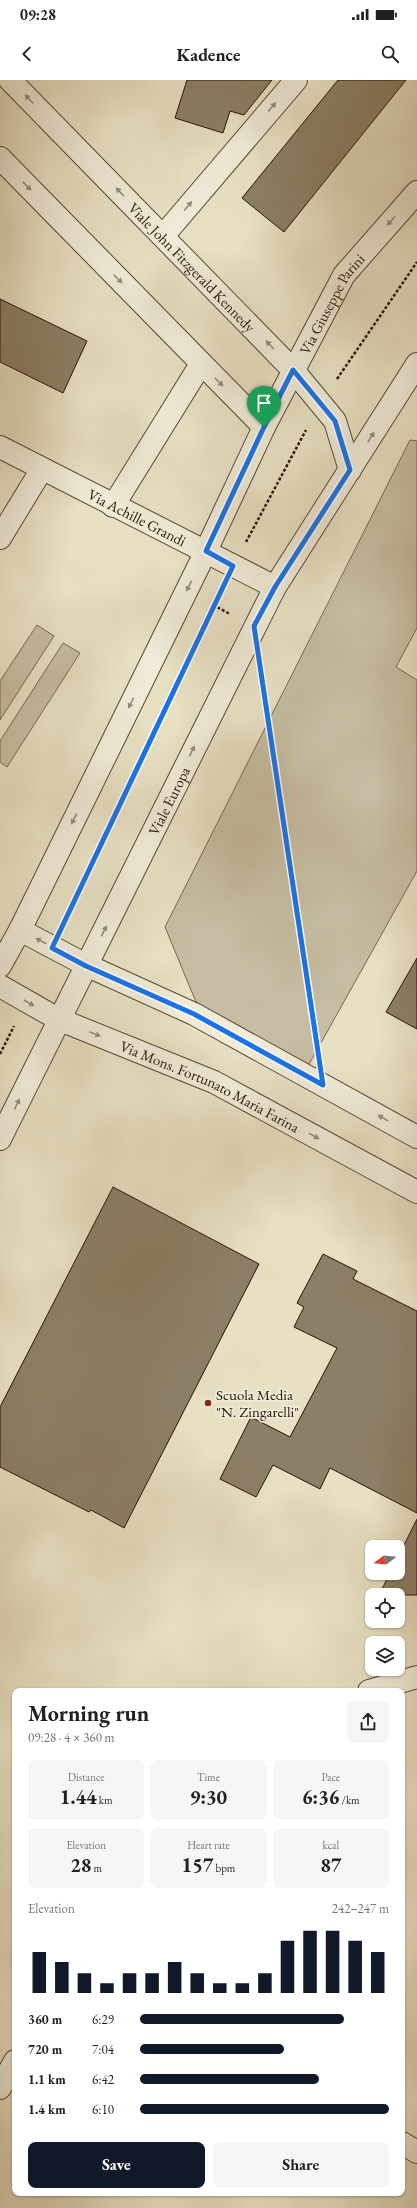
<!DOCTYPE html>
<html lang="en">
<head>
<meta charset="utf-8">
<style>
	body { margin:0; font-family:"EB Garamond",serif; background:#f6f6f6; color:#202124; height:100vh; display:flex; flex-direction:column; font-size:15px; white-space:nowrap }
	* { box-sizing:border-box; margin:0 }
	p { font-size:13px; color:#757577 }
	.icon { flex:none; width:22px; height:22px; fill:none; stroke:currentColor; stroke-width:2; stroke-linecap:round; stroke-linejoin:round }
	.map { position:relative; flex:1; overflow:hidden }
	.sheet { position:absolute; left:12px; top:1608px; width:393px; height:508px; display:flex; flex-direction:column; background:#fff; border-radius:8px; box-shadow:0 1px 3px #0004 }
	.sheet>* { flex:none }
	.needle { width:26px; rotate:254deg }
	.buttons { position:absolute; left:365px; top:1460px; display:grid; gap:8px }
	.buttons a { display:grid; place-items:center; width:40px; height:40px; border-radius:8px; background:#fff; box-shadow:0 1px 3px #0004; font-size:20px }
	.pin { position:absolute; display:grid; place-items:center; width:34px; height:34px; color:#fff; margin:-41px -17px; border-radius:50% 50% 50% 0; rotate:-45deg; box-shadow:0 0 4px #0007 }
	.pin .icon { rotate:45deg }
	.round { display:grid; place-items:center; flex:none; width:42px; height:42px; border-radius:8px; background:#f6f6f6 }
	.summary { display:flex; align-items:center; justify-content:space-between; height:68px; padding:0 16px }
	h1 { font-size:22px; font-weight:700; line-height:30px }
	.stats { display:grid; grid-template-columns:repeat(3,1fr); gap:6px; height:68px; padding:4px 16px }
	.stats div { display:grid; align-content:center; border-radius:8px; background:#f6f6f6; text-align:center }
	.stats b { font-size:20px; font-weight:700 }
	.stats small { font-size:11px; font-weight:400 }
	.stats p { font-size:11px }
	.chart { height:112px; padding:8px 16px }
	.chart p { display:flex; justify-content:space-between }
	.chart svg { width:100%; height:72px; margin-top:4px; stroke:#111827; stroke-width:6 }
	.primary-button { display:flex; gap:8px; margin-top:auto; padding:8px 16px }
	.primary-button a { flex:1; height:46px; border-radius:8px; background:#111827; color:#fff; font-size:16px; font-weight:700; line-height:46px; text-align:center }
	.primary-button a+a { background:#f6f6f6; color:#202124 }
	ul { padding:0 16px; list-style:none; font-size:13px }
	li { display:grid; grid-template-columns:64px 48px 1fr; align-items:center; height:30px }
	li i { height:10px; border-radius:5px; background:#111827 }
	.status { display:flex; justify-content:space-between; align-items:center; height:28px; padding:0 20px; background:#fff; direction:ltr }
	.status svg { height:11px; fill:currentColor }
	header { display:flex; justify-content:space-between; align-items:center; height:52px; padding:0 16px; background:#fff; font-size:18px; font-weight:700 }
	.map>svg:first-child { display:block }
	.green { fill:#c6bda2; stroke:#766951 }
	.building { fill:#8b7f65; stroke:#271500 }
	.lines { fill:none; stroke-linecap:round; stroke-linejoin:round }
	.minor-casing { stroke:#574831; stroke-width:24 }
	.tertiary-casing { stroke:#574831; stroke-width:24 }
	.path { stroke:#271500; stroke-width:2.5; stroke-dasharray:3 2; stroke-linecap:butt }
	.minor { stroke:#efebd8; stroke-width:22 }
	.tertiary { stroke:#efebd8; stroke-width:22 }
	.oneway { fill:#958b77 }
	.route-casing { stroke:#fff; stroke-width:8 }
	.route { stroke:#1a73e8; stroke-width:5 }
	.poi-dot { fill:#8f2418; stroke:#efebd8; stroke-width:1.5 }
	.labels { text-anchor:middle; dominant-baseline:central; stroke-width:3.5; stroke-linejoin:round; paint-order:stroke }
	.street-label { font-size:15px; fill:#271500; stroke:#efebd8 }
	.poi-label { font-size:15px; fill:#271500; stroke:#efebd8; text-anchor:start }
</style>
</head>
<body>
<div class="status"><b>09:28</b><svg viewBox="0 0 49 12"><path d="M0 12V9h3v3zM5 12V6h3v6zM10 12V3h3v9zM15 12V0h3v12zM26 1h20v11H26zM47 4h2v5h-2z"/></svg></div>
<header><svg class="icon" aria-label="back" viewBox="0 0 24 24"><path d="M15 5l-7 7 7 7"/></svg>Kadence<svg class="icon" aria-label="search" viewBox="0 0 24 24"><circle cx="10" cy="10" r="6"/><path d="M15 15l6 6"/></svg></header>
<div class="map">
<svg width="417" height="2128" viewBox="0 0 417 2128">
	<rect width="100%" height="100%" fill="#e7e0c3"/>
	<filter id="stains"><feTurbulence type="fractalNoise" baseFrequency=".005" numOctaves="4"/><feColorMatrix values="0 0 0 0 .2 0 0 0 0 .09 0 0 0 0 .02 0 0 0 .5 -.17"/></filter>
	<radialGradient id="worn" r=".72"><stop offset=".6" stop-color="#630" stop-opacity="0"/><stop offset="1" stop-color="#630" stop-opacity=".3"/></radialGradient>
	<g class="green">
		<polygon points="410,360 417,361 417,548 396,587 417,600 417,791 308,986 196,922 165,847"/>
		<polygon points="37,545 54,556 0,640 0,601"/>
		<polygon points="63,563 80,573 7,687 0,682 0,661"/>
	</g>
	<g class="building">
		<polygon points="187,0 272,0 244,35 230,31 223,53 175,38"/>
		<polygon points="338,0 406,0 284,152 242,118"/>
		<polygon points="0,219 87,261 63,313 0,282"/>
		<polygon points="417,878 417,949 386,932"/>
		<polygon points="113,1107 259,1184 124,1448 91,1430 89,1432 0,1387 0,1327"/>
		<polygon points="323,1174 357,1191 353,1199 417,1231 417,1433 330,1388 320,1409 273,1385 256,1417 220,1399 251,1337 290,1357 337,1268 294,1247 304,1227 297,1223"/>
		<polygon points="417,1439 417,1515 379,1515 390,1493 398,1493 398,1477"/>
	</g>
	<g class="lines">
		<defs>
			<g id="minor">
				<path id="s1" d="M10 0 293 290 335 341 350 390"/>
				<polyline points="0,78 264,347"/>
				<polyline points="163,156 296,0"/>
				<path id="s2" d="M0 367 275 507"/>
				<polyline points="113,426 201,284"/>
				<polyline points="0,458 42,389"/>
				<polyline points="20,850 86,885 194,934 417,1057"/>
				<path id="s3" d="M0 906 58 939 214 1002 417 1112"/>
				<polyline points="369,1611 417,1597"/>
				<polyline points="0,2008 15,1981"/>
				<polyline points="402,2063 417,2072"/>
			</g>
			<g id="tertiary">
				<path id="s4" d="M0 886 20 850 206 471 264 347 344 195 417 112"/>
				<path id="s5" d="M0 1059 275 507 417 284"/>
			</g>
		</defs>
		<use href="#minor" class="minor-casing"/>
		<use href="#tertiary" class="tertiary-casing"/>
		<g class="path">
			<polyline points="337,299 417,182"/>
			<polyline points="246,462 306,350"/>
			<polyline points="213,525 230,534"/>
			<polyline points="262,597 318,970"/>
			<polyline points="64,843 221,511"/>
			<polyline points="0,974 14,946"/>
		</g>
		<use href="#minor" class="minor"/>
		<use href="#tertiary" class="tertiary"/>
	</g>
	<defs><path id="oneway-solid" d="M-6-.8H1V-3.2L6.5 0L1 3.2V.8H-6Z"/></defs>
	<g class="oneway">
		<use href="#oneway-solid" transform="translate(29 19) rotate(-134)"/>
		<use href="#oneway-solid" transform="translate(272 27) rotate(-50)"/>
		<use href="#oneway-solid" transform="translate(27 106) rotate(46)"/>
		<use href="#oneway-solid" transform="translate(120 112) rotate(-134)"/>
		<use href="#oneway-solid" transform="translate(188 126) rotate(-50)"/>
		<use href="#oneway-solid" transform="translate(391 141) rotate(132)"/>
		<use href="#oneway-solid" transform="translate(118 199) rotate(45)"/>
		<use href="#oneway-solid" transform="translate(270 265) rotate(-134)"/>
		<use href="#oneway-solid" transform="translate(219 302) rotate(45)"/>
		<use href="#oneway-solid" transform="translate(371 357) rotate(-58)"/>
		<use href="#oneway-solid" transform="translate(189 506) rotate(116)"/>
		<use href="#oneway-solid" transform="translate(131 623) rotate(116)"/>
		<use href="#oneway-solid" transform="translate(192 671) rotate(-64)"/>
		<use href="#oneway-solid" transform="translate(74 739) rotate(116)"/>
		<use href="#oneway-solid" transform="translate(104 851) rotate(-64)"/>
		<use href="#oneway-solid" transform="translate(41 861) rotate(-153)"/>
		<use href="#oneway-solid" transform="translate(29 923) rotate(30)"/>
		<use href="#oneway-solid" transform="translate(95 954) rotate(22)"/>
		<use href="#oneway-solid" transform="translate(17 1024) rotate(-64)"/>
		<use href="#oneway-solid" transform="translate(383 1038) rotate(-151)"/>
		<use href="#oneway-solid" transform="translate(314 1056) rotate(29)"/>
	</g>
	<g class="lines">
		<defs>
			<polygon id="route" points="293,290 335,341 350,390 275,507 254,546 323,1005 194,934 86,886 52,868 233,486 206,471 264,347"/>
		</defs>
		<use href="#route" class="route-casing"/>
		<use href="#route" class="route"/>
	</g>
	<circle class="poi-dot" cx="208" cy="1323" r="4"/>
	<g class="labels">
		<g class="street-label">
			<text stroke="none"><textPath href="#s1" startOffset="261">Viale John Fitzgerald Kennedy</textPath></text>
			<text stroke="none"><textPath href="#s4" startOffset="741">Via Giuseppe Parini</textPath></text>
			<text stroke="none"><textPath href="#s2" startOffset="154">Via Achille Grandi</textPath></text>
			<text stroke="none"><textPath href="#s5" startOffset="378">Viale Europa</textPath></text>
			<text stroke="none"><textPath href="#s3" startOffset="233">Via Mons. Fortunato Maria Farina</textPath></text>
		</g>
		<g class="poi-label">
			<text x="216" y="1314">Scuola Media<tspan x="216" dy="17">"N. Zingarelli"</tspan></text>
		</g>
	</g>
	<rect width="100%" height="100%" filter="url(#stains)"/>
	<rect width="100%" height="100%" fill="url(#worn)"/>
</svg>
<div class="buttons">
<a><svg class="needle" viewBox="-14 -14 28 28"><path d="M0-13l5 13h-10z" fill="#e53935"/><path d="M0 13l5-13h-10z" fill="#757577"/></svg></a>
<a><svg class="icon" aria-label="locate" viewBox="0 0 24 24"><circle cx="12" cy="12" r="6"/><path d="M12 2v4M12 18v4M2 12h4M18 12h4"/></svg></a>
<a><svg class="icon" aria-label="layers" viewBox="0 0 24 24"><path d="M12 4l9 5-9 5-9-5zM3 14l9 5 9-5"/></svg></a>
</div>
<div class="pin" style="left:264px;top:347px;background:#1e9e55"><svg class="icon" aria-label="arrive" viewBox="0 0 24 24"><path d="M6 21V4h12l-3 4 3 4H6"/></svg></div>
<section class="sheet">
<div class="summary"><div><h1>Morning run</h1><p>09:28 · 4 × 360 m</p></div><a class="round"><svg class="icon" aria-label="share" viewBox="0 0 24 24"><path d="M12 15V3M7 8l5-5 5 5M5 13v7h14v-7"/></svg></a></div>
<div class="stats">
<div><p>Distance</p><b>1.44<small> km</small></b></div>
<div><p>Time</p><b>9:30</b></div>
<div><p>Pace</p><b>6:36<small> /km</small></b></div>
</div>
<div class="stats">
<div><p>Elevation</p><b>28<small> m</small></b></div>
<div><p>Heart rate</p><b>157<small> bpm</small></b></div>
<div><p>kcal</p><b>87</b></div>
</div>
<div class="chart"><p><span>Elevation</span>242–247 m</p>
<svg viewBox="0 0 160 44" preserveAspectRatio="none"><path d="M5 44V19M15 44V25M25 44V32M35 44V38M45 44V32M55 44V32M65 44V25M75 44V32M85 44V38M95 44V38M105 44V32M115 44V12M125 44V6M135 44V6M145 44V12M155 44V19"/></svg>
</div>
<ul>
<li><b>360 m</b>6:29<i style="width:82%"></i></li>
<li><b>720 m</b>7:04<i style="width:58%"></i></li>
<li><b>1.1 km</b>6:42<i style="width:72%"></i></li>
<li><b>1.4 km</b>6:10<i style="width:100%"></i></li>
</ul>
<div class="primary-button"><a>Save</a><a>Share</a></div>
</section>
</div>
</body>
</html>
